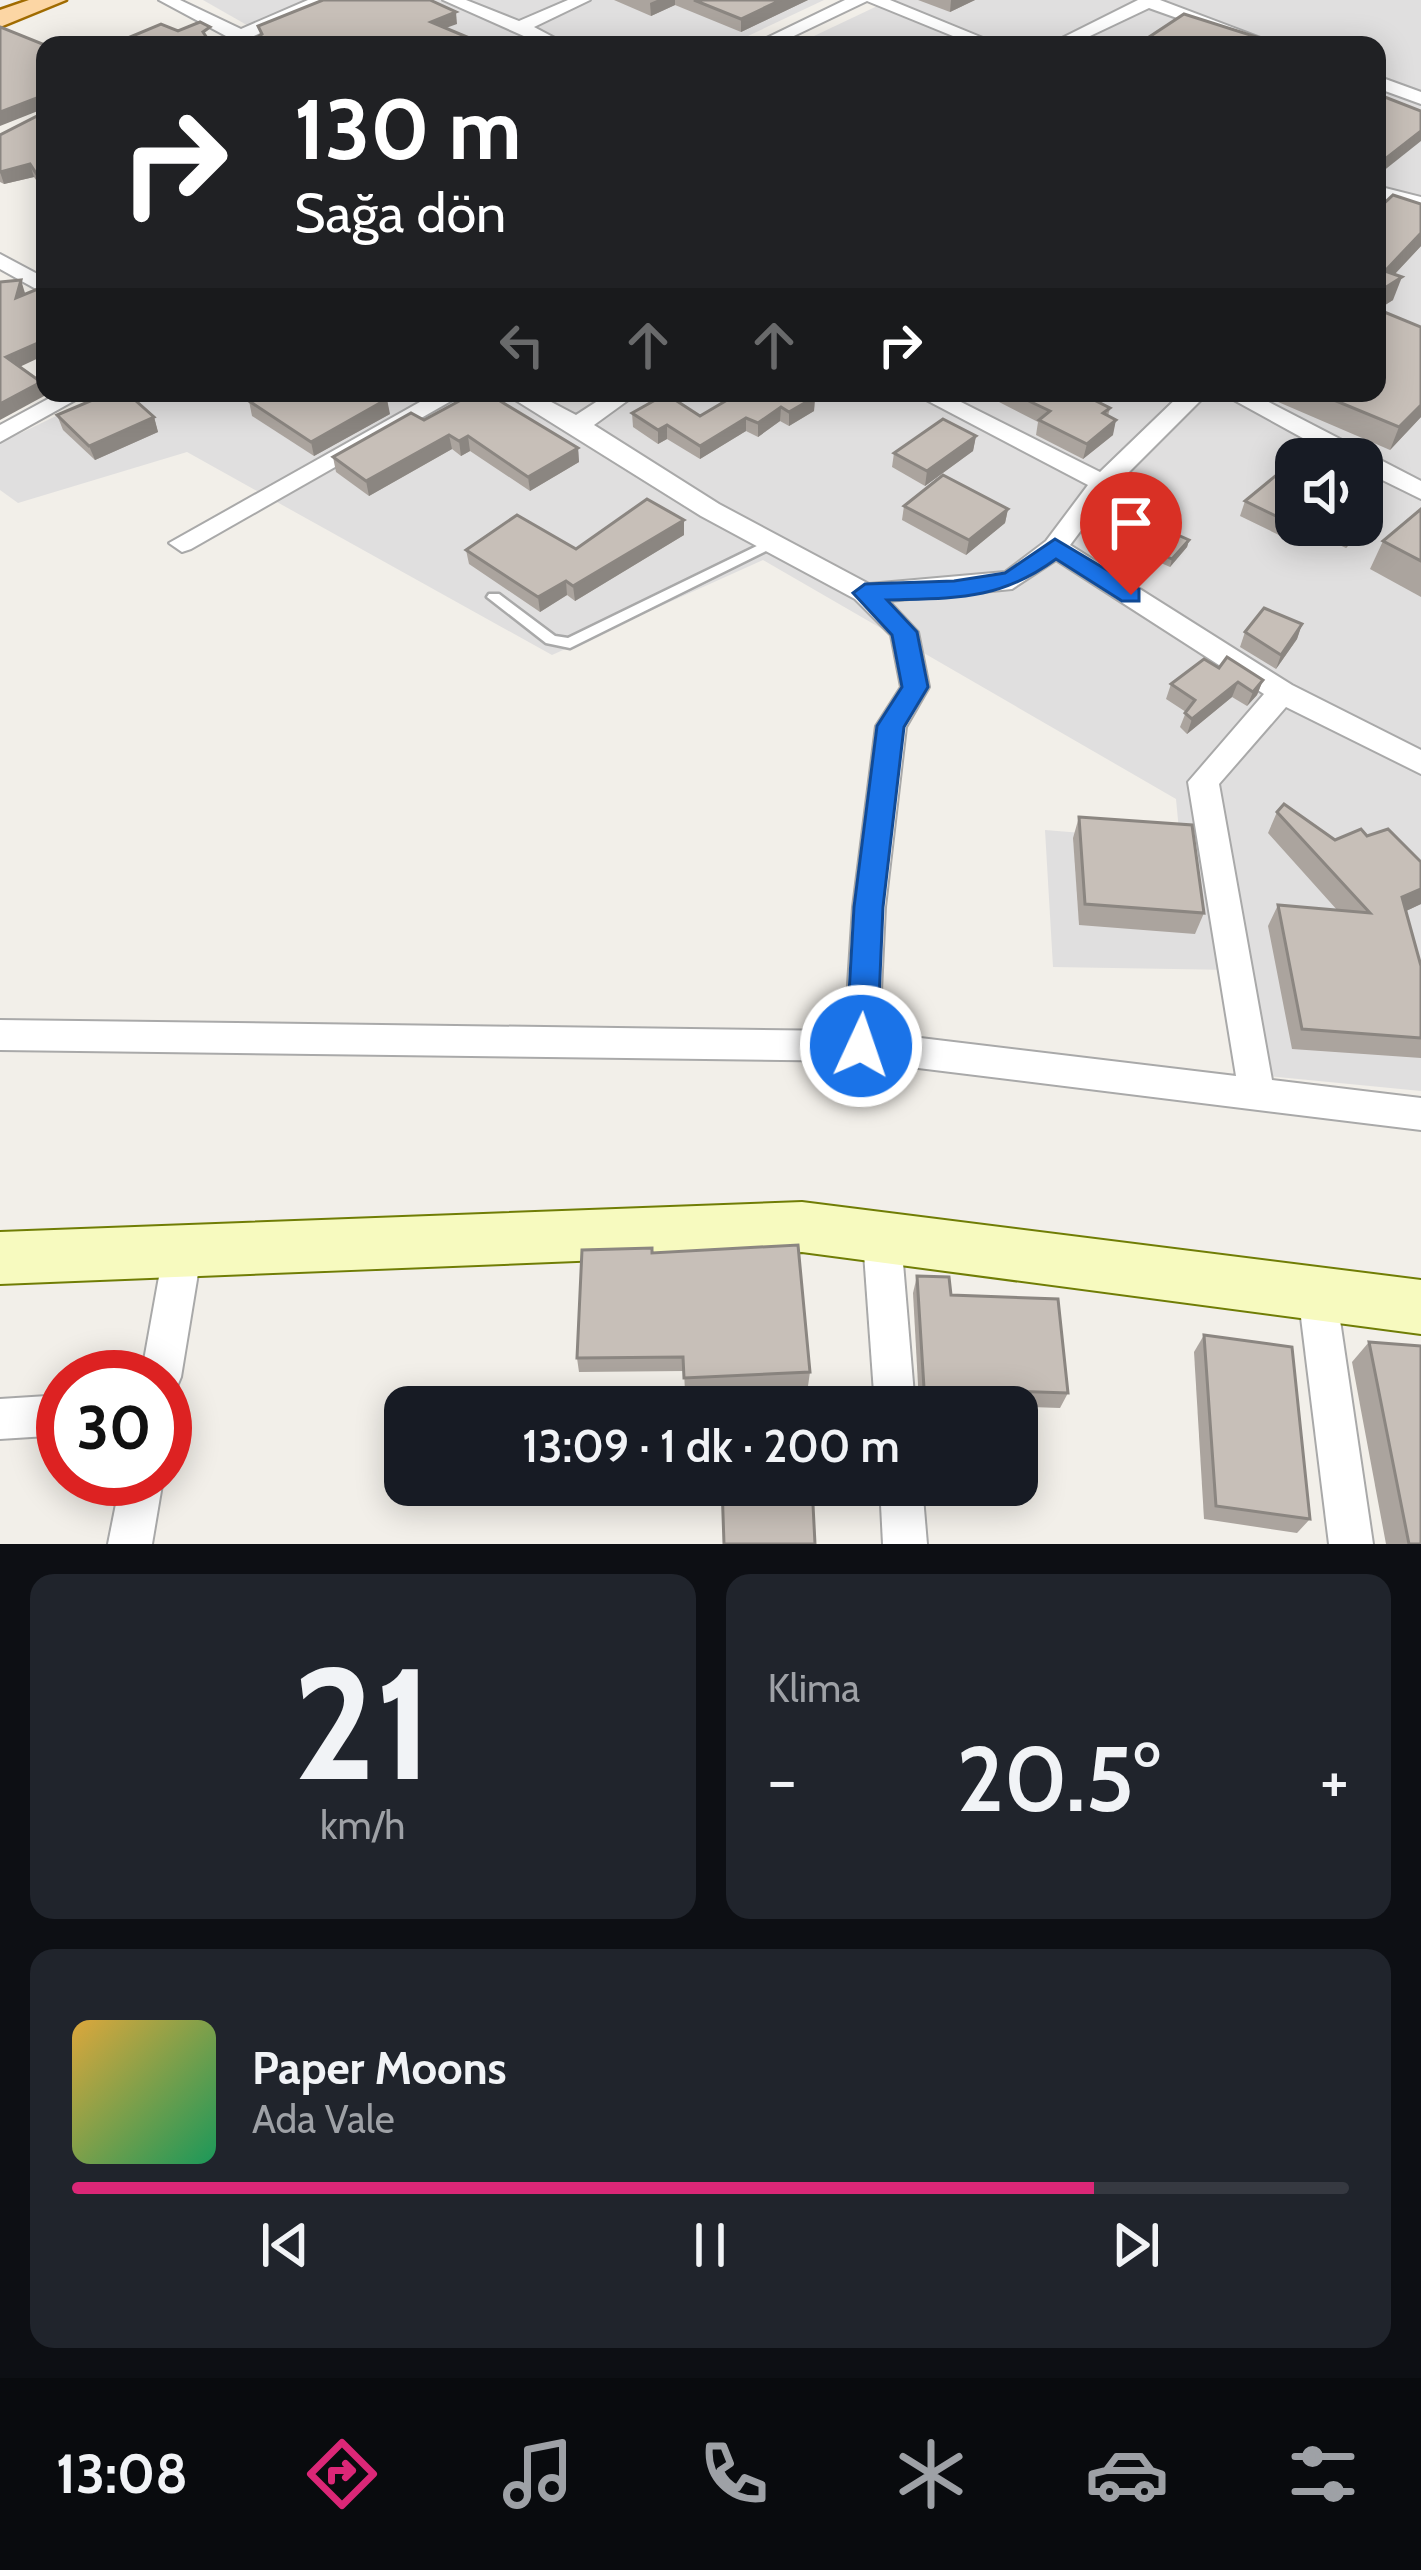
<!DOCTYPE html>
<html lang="tr">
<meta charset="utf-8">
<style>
body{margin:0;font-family:Cabin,sans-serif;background:#20242c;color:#f1f3f6;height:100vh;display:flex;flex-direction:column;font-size:45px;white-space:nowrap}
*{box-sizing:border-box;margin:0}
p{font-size:39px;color:#9ea1a6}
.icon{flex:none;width:66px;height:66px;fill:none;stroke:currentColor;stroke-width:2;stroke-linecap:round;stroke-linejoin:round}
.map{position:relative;height:1544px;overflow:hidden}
.sheet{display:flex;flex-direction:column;gap:30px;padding:30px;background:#0d0f14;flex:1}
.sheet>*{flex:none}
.hud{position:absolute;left:36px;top:36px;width:1350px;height:366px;border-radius:24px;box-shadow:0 6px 30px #0003;background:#202124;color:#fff;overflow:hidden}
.buttons{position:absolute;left:1275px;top:438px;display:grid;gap:24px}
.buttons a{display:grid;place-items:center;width:108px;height:108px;border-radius:24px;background:#171b24;box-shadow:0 6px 30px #0003;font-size:60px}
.speed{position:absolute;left:36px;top:1350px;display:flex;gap:24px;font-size:60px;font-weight:700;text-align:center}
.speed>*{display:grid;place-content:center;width:156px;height:156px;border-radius:50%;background:#171b24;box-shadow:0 6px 30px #0003;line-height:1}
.speed .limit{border:18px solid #d22;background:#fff;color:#111}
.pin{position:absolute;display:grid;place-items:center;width:102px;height:102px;color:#fff;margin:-123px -51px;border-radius:50% 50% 50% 0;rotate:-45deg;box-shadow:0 0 12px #0007}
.pin .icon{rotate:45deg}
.me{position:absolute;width:132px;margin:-66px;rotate:3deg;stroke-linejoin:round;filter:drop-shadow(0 0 9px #0008)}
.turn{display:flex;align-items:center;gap:42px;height:252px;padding:0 60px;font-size:54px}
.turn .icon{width:156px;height:156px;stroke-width:2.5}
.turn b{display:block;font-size:84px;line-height:102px}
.lanes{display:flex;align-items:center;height:114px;padding:0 60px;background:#0003;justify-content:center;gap:60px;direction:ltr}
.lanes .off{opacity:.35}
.big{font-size:90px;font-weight:600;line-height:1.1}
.sheet .widget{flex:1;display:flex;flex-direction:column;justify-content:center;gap:18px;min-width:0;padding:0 42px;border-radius:24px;background:#20242c}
.sheet .dial{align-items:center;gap:0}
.dial b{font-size:156px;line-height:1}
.song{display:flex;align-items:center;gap:36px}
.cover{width:144px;height:144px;border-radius:18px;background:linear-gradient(135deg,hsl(40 70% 55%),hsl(150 70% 35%))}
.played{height:12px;border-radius:6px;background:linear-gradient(90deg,#db2777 80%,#363941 80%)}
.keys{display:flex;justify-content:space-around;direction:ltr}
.heat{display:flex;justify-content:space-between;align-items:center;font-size:66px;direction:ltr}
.sheet .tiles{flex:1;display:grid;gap:30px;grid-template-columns:1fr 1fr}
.widget:last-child{grid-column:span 2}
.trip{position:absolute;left:384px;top:1386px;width:654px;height:120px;border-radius:24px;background:#171b24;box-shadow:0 6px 30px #0003;font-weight:600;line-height:120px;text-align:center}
.menu{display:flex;height:192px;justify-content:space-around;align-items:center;background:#090b0e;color:#9ea1a6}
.menu .icon{width:84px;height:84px}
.menu .on{color:#db2777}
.menu b{font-size:54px;color:#f1f3f6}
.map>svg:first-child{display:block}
.residential{fill:#e0dfdf;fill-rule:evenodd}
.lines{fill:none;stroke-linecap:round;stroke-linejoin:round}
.lane-casing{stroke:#a9a9a9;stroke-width:5}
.street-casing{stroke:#a9a9a9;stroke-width:4}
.secondary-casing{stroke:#707d05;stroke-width:4}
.primary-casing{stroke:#a06b00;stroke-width:5}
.lane{fill:#fff;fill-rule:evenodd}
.street{fill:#fff;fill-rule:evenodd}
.secondary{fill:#f7fabf;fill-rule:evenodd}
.primary{fill:#fcd6a4;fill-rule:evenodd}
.wall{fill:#aba49e}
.shaded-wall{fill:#8b8681}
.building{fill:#c7bfb8;stroke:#8b8681;stroke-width:3}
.route{fill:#1a73e8;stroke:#114b97;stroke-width:3}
</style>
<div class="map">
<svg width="1421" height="1544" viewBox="0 0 1421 1544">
<rect width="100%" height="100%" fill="#f2efe9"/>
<g class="residential">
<polygon points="203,0 824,0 729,45 282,45"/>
<path d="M 890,0 L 1421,0 L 1421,1091 L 1247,1074 L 1234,970 L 1053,967 L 1045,830 L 1180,841 L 1176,799 L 763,560 L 552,655 L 187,452 L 18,503 L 0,490 L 0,443 L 104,393 L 1377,393 L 1377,45 L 795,45 ZM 1296,459 L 1362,459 L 1362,525 L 1296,525 Z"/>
</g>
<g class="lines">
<defs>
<polygon id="lane" points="771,539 778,543 776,546 570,648 546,643 487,597 489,594 499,594 555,636 568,638"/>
<g id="street">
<polygon points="159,0 180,0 241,29 308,0 330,0 254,36 260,45 210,45 226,36"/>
<polygon points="443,0 466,0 519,21 568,0 590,0 534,27 568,45 544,45"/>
<polygon points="845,0 890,0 1000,45 975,45 867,1 775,45 752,45"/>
<polygon points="1138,0 1160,0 1279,45 1253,45 1149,8 1071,45 1048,45"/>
<polygon points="1377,76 1421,92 1421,104 1377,88"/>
<polygon points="1377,186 1421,197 1421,209 1377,198"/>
<polygon points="0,254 45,278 45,294 0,269"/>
<polygon points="59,393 88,393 0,442 0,425"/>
<polygon points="436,393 465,393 191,549 182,552 169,543"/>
<path d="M 504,393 L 534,393 L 576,415 L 610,393 L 638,393 L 594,425 L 719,504 L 869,584 L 1005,572 L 1046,541 L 1088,485 L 913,393 L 943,393 L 1100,472 L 1182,393 L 1208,393 L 1112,489 L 1070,545 L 1292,685 L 1421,750 L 1421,774 L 1286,707 L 1219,784 L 1272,1080 L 1421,1098 L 1421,1130 L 861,1061 L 0,1050 L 0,1020 L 845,1031 L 853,907 L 876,726 L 901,687 L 891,635 L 855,599 L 701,516 ZM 1056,560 L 1264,694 L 1188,782 L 1236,1076 L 879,1033 L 885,907 L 906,727 L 929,687 L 918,632 L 889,601 L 1012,589 Z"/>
<polygon points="1221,393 1251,393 1421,481 1421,499 1362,470 1362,459 1341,459"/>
<polygon points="882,1221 895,1226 901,1239 915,1407 875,1407 863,1239 869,1226"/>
<polygon points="183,1231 196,1236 202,1249 181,1377 175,1391 165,1395 165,1377 141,1377 164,1249 170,1236"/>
<polygon points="1317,1274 1331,1280 1336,1293 1373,1544 1329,1544 1298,1293 1303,1280"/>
<polygon points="63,1395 63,1435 0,1439 0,1399"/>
<polygon points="121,1479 163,1479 152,1544 108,1544"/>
<polygon points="880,1485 922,1485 927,1544 883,1544"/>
</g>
<polygon id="secondary" points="802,1202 1421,1280 1421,1334 802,1252 0,1284 0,1232"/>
<polygon id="primary" points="29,0 66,0 0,27 0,10"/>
</defs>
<use href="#lane" class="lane-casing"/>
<use href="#street" class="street-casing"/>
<use href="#secondary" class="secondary-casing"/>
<use href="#primary" class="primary-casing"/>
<use href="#lane" class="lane"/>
<use href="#street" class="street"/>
<use href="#secondary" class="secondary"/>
<use href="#primary" class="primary"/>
</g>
<g class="wall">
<polygon points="614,0 808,0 741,32 675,5 651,16"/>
<polygon points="918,0 975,0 950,12"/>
<polygon points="45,112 45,193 34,177 4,184 0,182 0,135"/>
<polygon points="1421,204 1421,246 1394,275 1393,300 1377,310 1421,327 1421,417 1390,450 1257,393 1377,393 1377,210"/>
<polygon points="1001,393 1080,393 1110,408 1108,416 1113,435 1083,459 1036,435 1038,422 999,402"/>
<polygon points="815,397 814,411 789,426 780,421 758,437 746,431 700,459 667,439 658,444 633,427 632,413 700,416"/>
<polygon points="249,401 390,414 314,456 252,416"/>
<polygon points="57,415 154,417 158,432 95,460 63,430"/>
<polygon points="424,420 578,448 579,462 530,491 470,451 461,456 452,449 369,496 336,472 333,457"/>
<polygon points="976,436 973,451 925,486 892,467 894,453"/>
<polygon points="1296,459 1296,525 1365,526 1346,548 1293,524 1281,536 1240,516 1245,501"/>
<polygon points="904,506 1008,509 1005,523 966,555 902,520"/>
<polygon points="1421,509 1421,597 1370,569 1383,541"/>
<polygon points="684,520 684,535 575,601 567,595 540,612 469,564 466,550 576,549"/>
<polygon points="1189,540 1187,547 1170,567 1143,555 1145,547"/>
<polygon points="1302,624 1297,639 1276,669 1240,647 1245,632"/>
<polygon points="1219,668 1263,680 1257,695 1247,706 1232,697 1187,734 1180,727 1186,712 1166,699 1171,684"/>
<polygon points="1277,812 1335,840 1367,836 1421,862 1421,904 1406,911 1421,966 1421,1058 1292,1049 1268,926 1278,905 1338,911 1268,833"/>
<polygon points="1079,817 1204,913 1195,934 1079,925 1073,838"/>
<polygon points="652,1253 810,1372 808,1386 685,1392 684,1371 579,1372 577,1358"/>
<polygon points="917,1276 951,1295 1068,1393 1060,1408 919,1403 913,1293"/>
<polygon points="1204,1335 1310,1519 1297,1533 1204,1519 1194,1352"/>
<polygon points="1369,1342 1421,1544 1386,1544 1352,1362"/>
</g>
<g class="shaded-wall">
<polygon points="657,0 675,0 675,5 651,16 650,3"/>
<polygon points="781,0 808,0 741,32 741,19"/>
<polygon points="951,0 975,0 950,12"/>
<polygon points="456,12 457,24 432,33 431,22"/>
<polygon points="39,97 43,109 0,126 0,112"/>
<polygon points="1421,131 1421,141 1377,176 1380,163"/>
<polygon points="30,164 34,177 4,184 0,172"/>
<polygon points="1421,233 1421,246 1377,293 1385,271"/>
<polygon points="1402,277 1393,300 1377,310 1377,298 1383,289"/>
<polygon points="21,280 25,293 16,298"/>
<polygon points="45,340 45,355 11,371 6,357"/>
<polygon points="41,382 46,395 0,420 0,404"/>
<polygon points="815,397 814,411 789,426 789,412"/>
<polygon points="387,399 390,414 314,456 311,442"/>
<polygon points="1421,405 1421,417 1390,450 1399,427"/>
<polygon points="781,407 780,421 758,437 758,423"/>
<polygon points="154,417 158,432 95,460 89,446"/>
<polygon points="746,418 746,431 700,459 700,446"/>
<polygon points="1116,420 1113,435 1083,459 1087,444"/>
<polygon points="667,425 667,439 658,444 658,430"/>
<polygon points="449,435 452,449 369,496 366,481"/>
<polygon points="468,436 470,451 461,456 459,441"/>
<polygon points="976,436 973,451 925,486 927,471"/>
<polygon points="578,448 579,462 530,491 528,477"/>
<polygon points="1008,509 1005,523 966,555 969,540"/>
<polygon points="1371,511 1365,526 1346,548 1352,534 1360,525 1362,525 1362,522"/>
<polygon points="1296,512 1293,524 1281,536 1286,521"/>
<polygon points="684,520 684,535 575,601 573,586"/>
<polygon points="1189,540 1187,547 1170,567 1172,559"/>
<polygon points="566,581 567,595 540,612 538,597"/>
<polygon points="1302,624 1297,639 1276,669 1281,655"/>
<polygon points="1263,680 1257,695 1247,706 1253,692"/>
<polygon points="1238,682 1232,697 1187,734 1192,719"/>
<polygon points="1421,889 1421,904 1391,918 1402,897"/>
</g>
<g class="building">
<polygon points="323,0 430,0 456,12 431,22 486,45 111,45 161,24 178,31 200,22 210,27 203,32 207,38 257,38 262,34 258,26"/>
<polygon points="694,0 781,0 741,19"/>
<polygon points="1184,14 1263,39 1253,44 1255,45 1137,45"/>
<polygon points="0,27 45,45 45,107 39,97 0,112"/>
<polygon points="1377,94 1421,111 1421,131 1380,163 1377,162"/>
<polygon points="45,112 45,187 30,164 0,172 0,135"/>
<polygon points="1393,195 1421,204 1421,233 1385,271 1402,277 1383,289 1377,298 1377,210"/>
<polygon points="21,280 16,298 45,286 45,340 6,357 41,382 0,404 0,282"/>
<polygon points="1377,309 1421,327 1421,405 1399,427 1317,393 1377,393"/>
<polygon points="109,393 127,393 154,417 89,446 57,415"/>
<polygon points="263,393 376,393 387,399 311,442 249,401"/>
<polygon points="474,393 487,393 578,448 528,477 468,436 459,441 449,435 366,481 333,457 411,413 424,420"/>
<polygon points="739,393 808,393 815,397 789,412 781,407 758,423 746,418 700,446 667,425 658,430 632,413 666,394 700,416"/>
<polygon points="1012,393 1080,393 1110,408 1103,413 1116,420 1087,444 1039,420 1050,411"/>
<polygon points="943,419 976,436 927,471 894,453"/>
<polygon points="1296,459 1296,512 1286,521 1245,501"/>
<polygon points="943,475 1008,509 969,540 904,506"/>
<polygon points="647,499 684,520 573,586 566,581 538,597 466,550 517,515 576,549"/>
<polygon points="1362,507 1371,511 1362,522"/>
<polygon points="1421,509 1421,561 1383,541"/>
<polygon points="1333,525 1360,525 1352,534"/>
<polygon points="1162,528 1189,540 1172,559 1145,547"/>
<polygon points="1264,608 1302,624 1281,655 1245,632"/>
<polygon points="1227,657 1263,680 1253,692 1238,682 1192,719 1185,713 1195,700 1171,684 1204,659 1219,668"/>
<polygon points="1284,804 1335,840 1361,829 1367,836 1388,829 1421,862 1421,889 1402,897 1421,966 1421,1038 1302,1029 1278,905 1370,913 1277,812"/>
<polygon points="1079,817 1192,825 1204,913 1085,904"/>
<polygon points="798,1245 810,1372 684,1378 683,1357 577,1358 582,1250 652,1248 652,1253"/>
<polygon points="917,1276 949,1277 951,1295 1058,1299 1068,1393 924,1388"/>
<polygon points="1204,1335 1292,1347 1310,1519 1216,1506"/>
<polygon points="1369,1342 1421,1346 1421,1544 1409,1544"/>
<polygon points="722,1485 812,1485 815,1544 724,1544"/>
</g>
<path class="route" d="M 1055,539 L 1139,589 L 1139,601 L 1122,601 L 1056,559 C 999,601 955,598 887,600 L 917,632 L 928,687 L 904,727 L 883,907 L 877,1046 L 872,1056 L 850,1056 L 846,1046 L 854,907 L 877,726 L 902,687 L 892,635 L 853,593 L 865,584 L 954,581 L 1005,573 Z"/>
</svg>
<div class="buttons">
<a><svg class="icon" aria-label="sound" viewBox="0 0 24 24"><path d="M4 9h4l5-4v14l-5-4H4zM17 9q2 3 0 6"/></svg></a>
</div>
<div class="speed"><div class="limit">30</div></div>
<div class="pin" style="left:1131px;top:595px;background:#d93025"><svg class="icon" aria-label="arrive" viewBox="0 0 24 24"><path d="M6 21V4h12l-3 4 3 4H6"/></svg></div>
<svg class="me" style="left:861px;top:1046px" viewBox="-20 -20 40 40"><circle r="17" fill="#1a73e8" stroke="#fff" stroke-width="3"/><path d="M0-11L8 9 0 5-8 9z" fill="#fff"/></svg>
<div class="trip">13:09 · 1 dk · 200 m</div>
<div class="hud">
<div class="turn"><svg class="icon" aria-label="right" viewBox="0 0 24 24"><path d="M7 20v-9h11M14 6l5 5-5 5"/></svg><div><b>130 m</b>Sağa dön</div></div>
<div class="lanes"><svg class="icon off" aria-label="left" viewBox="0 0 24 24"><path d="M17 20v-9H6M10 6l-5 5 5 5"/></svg><svg class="icon off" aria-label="ahead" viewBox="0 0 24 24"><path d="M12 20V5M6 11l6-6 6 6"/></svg><svg class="icon off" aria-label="ahead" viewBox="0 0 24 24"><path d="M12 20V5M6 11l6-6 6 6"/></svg><svg class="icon" aria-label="right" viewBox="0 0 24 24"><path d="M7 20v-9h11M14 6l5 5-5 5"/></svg></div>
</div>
</div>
<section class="sheet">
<div class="tiles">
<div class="widget dial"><b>21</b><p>km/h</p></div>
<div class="widget"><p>Klima</p>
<div class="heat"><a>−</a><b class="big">20.5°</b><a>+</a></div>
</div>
<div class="widget">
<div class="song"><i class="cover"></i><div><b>Paper Moons</b><p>Ada Vale</p></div></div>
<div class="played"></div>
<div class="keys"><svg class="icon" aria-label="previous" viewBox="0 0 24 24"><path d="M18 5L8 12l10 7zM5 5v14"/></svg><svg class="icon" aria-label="pause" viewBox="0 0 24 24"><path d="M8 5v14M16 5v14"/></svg><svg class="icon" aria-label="next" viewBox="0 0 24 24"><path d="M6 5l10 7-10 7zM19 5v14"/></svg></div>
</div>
</div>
</section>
<nav class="menu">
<b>13:08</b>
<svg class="icon on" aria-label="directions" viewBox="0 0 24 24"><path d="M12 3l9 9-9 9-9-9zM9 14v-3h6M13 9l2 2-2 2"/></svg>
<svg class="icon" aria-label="music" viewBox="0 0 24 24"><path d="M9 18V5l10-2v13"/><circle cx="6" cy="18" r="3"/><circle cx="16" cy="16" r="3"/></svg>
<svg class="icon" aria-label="phone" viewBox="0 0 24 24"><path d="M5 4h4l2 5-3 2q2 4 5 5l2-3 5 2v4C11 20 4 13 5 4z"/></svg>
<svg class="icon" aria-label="climate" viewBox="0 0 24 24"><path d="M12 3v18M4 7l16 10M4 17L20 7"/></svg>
<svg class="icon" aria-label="car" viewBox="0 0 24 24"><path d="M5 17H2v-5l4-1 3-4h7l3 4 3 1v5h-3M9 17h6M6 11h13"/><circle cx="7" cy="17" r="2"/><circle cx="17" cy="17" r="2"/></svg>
<svg class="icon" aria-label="filters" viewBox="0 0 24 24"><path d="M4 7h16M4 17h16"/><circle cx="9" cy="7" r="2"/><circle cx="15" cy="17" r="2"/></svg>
</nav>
